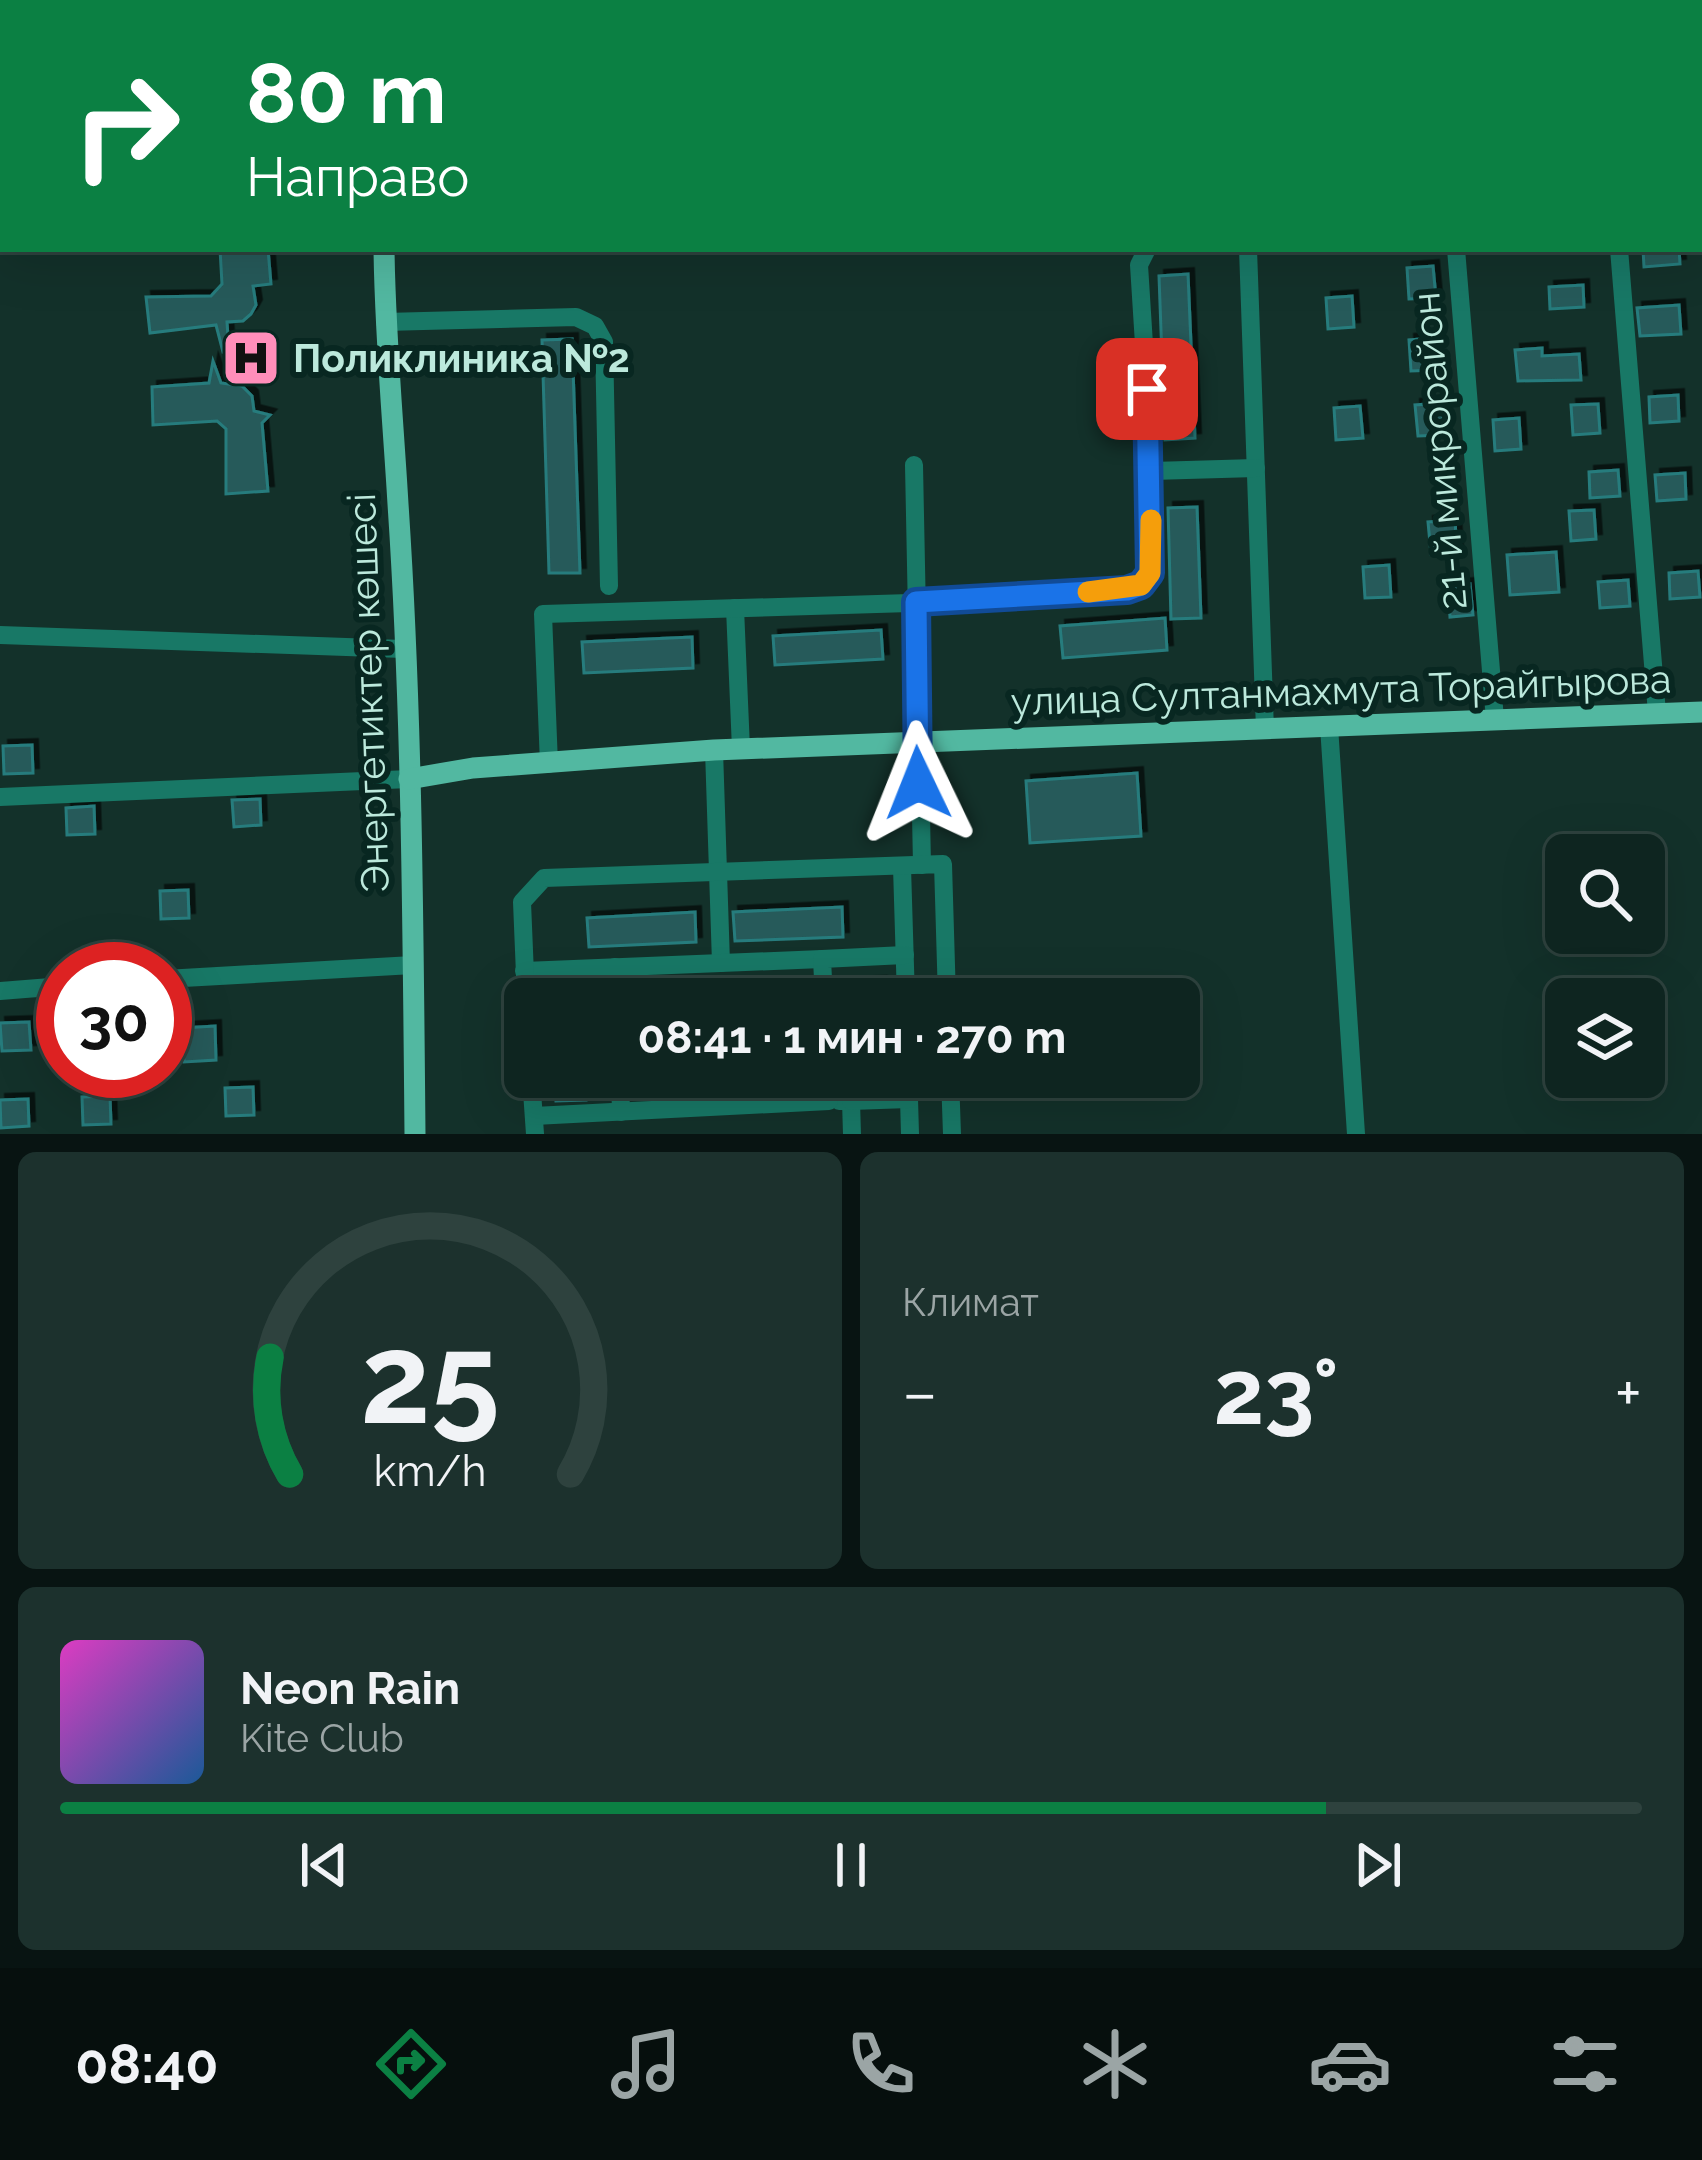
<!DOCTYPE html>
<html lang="ru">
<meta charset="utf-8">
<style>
body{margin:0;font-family:Raleway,sans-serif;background:#1c312d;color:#f1f3f6;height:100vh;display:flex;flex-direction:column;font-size:45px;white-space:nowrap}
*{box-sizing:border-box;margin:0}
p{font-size:39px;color:#9ba5a5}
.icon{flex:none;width:66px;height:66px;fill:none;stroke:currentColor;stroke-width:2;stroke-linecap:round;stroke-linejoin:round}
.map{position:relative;height:1134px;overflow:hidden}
.sheet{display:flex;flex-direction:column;gap:18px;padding:18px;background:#081412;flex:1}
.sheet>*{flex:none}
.guide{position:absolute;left:0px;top:0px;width:1704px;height:252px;box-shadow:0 12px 48px #0002,0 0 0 3px #2e423e;background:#0b8043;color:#fff;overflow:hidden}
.fabs{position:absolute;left:1545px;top:834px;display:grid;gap:24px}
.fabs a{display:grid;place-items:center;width:120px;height:120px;border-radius:18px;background:#0e2520;box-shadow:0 12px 48px #0002,0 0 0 3px #2e423e;font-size:60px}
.speed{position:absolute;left:36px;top:942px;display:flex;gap:24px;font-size:60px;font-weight:700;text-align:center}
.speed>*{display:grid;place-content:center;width:156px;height:156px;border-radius:50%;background:#0e2520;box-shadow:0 12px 48px #0002,0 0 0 3px #2e423e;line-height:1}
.speed .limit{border:18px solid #d22;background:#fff;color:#111}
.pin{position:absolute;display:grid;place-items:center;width:102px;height:102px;color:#fff;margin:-51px;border-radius:24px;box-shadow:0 6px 18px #0006}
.me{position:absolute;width:132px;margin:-66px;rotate:358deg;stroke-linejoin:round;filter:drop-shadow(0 0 9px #0008)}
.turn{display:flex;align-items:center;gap:42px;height:252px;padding:0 48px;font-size:54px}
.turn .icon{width:156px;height:156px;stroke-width:2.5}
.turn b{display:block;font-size:84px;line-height:102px}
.big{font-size:90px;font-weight:700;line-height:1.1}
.sheet .widget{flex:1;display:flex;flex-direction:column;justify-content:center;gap:18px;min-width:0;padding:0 42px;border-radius:18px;background:#1c312d}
.sheet .dial{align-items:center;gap:0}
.dial svg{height:312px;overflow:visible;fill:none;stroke:#2e423e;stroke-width:7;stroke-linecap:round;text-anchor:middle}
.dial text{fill:#f1f3f6;stroke:none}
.song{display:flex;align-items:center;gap:36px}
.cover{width:144px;height:144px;border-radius:18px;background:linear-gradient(135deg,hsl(310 70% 55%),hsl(210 70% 35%))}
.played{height:12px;border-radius:6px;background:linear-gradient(90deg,#0b8043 80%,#2e423e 80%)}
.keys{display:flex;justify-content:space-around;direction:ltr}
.heat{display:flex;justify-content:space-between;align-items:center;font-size:66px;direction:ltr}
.sheet .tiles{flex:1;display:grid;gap:18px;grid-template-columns:1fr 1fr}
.widget:last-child{grid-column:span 2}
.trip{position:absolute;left:504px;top:978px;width:696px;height:120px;border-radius:18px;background:#0e2520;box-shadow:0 12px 48px #0002,0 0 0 3px #2e423e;font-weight:700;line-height:120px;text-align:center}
.tabs{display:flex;height:192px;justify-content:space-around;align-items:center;background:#060f0d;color:#9ba5a5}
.tabs .icon{width:84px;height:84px}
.tabs .selected{color:#0b8043}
.tabs b{font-size:54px;color:#f1f3f6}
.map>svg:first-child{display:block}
.building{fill:#255a5a;stroke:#287c7d;stroke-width:3;filter:url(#shadow)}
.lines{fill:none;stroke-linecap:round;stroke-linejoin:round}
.minor{stroke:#187866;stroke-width:18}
.major{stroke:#52b8a1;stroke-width:21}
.route-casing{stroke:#114b97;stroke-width:30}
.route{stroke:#1a73e8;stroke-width:21}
.slow{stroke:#f59e0b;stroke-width:21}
.labels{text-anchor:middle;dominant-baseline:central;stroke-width:12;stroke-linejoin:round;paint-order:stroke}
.poi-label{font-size:39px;font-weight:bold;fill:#bce9dc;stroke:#082721;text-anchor:start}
.street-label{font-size:39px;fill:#bce9dc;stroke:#082721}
</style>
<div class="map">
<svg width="1702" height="1134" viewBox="0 0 1702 1134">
<defs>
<filter id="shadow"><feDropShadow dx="5.5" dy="-5.5" stdDeviation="0" flood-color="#0009"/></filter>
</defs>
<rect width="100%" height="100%" fill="#13312a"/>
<g class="building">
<polygon points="220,249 268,249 271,284 253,286 256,305 251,314 243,321 227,322 229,351 223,352 216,325 150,333 146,297 211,296 222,284"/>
<polygon points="1643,249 1679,249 1680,264 1644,267"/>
<polygon points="1433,266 1436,298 1409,299 1407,268"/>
<polygon points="1188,274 1195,438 1165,440 1159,276"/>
<polygon points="1583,285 1584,307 1550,309 1549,287"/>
<polygon points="1352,296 1354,327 1328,329 1326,298"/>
<polygon points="1679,305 1681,334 1640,336 1637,308"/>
<polygon points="1435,338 1438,370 1411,371 1409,340"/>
<polygon points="572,339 580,573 549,573 542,340"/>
<polygon points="1542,348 1542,356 1579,354 1581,380 1518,381 1515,350"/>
<polygon points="213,361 221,383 242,386 252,396 254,411 270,415 262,423 268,491 226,494 226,429 217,421 153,425 152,387 209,383"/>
<polygon points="1678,395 1679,421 1650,423 1649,397"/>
<polygon points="1442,403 1444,435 1418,436 1415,405"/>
<polygon points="1598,404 1600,433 1573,435 1571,405"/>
<polygon points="1360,406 1363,438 1336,440 1334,408"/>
<polygon points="1519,418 1521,449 1495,451 1493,420"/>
<polygon points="1618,470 1620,496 1590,498 1589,472"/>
<polygon points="1685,473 1686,499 1657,501 1655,475"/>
<polygon points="1197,507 1201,618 1171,619 1168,508"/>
<polygon points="1594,510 1596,539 1571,541 1569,511"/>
<polygon points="1455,520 1457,552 1431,554 1428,522"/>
<polygon points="1556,552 1559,592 1510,595 1507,555"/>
<polygon points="1389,565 1391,597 1365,598 1363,567"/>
<polygon points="1698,571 1700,597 1670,599 1669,573"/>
<polygon points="1628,580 1630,606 1600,608 1598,582"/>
<polygon points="1470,584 1473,615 1450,617 1448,586"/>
<polygon points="1165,618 1167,650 1063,658 1060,626"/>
<polygon points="881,630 883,659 775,665 773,636"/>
<polygon points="692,637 693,668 584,673 582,642"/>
<polygon points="32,745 33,773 4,774 3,746"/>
<polygon points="1137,773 1141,836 1030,843 1026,781"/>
<polygon points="260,799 261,825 234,827 232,800"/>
<polygon points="94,806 95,834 67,835 66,808"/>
<polygon points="188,890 189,918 161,919 160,891"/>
<polygon points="842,907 843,937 735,941 733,912"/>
<polygon points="695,912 696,942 589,947 587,918"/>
<polygon points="881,982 881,999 852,999 852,983"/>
<polygon points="29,1022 31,1050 2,1051 0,1023"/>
<polygon points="215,1026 216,1060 184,1062 182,1028"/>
<polygon points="555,1077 585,1077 586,1100 556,1101"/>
<polygon points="855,1077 885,1077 885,1086 856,1087"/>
<polygon points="253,1087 254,1115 226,1116 225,1088"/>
<polygon points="110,1096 111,1124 83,1125 82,1097"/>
<polygon points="28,1099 29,1126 1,1128 0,1100"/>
</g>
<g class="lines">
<g class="minor">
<polyline points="537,0 537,3"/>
<polyline points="712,0 712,3"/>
<polyline points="988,0 994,3"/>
<polyline points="1125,0 1125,3"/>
<polyline points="1237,0 1238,3"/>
<polyline points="1433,0 1433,3"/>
<polyline points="1600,0 1601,3"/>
<polyline points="864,3 893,0"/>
<polyline points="1701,32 1702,32"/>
<polyline points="0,104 3,103"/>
<polyline points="1248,249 1265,730"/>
<polyline points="1456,249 1495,719"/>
<polyline points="1619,249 1657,713"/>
<polyline points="385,322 576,317 595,326 604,342 609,586"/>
<polyline points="914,465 922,865"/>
<polyline points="1152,471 1256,468"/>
<polyline points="735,608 741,749"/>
<polyline points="0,635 403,649"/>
<polyline points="1329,726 1356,1134"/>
<polyline points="714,750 721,963"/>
<polyline points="549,764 543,614 910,603 1141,585 1150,573 1152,471 1139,265 1147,249"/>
<polyline points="0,797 409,779"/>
<polyline points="902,867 906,999"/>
<polyline points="615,967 617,999"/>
<polyline points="524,971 822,959"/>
<polyline points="165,979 413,965"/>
<polyline points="0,991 63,986"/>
<polyline points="526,999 522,902 544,878 943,864 947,999"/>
<polyline points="824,999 822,959 905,955"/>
<polyline points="531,1077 535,1134"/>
<polyline points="620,1077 621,1112"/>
<polyline points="950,1077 952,1134"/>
<polyline points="909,1099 910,1134"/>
<polyline points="839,1101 851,1101 852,1134"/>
<polyline points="851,1101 909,1099 908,1077"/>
<polyline points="534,1116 829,1101 828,1077"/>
</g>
<g class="major">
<polyline points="380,0 380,3"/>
<path d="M 384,249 C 385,335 393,419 398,504 C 412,713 413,924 415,1134"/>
<polyline points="409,779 473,768 714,750 1702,712"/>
</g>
</g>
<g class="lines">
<defs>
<polyline id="route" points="918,783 916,602 1127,590 1141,585 1150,573 1147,389"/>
</defs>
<use href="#route" class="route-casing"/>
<use href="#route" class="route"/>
<polyline class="slow" points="1088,592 1141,585 1150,573 1151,520"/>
</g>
<defs>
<symbol id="hospital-square" viewBox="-11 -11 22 22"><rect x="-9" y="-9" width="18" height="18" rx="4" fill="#ff8eba" stroke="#082721"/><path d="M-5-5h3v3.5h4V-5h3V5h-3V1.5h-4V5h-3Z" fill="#111"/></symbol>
</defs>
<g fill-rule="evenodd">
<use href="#hospital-square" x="218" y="325" width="66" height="66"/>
</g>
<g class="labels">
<g class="poi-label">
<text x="293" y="358">Поликлиника №2</text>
</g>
<g class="street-label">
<text transform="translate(1439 451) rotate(-95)">21-й микрорайон</text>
<text transform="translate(1341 690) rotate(-2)">улица Султанмахмута Торайгырова</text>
<text transform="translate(368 693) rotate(-92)">Энергетиктер көшесі</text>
</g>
</g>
</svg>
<div class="fabs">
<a><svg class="icon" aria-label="search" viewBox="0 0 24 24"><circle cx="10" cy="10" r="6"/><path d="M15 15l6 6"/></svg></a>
<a><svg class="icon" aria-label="layers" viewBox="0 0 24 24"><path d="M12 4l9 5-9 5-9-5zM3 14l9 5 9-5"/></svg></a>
</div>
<div class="speed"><div class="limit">30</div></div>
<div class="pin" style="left:1147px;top:389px;background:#d93025"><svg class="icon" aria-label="arrive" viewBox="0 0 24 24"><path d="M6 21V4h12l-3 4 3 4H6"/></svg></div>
<svg class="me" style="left:918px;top:783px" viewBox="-20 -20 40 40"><path d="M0-17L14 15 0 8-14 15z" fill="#1a73e8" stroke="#fff" stroke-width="4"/></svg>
<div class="trip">08:41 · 1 мин · 270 m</div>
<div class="guide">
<div class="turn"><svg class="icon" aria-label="right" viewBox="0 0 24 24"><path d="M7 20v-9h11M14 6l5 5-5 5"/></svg><div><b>80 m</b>Направо</div></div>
</div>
</div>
<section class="sheet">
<div class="tiles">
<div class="widget dial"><svg viewBox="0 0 100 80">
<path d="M14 69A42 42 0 1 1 86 69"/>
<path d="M14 69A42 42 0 0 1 9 39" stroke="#0b8043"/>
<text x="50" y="56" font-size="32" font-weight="700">25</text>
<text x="50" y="72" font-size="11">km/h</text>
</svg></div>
<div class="widget"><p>Климат</p>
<div class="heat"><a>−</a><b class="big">23°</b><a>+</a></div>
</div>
<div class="widget">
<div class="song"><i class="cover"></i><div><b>Neon Rain</b><p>Kite Club</p></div></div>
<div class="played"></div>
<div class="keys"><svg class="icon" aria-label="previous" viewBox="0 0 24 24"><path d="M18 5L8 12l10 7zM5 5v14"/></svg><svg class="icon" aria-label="pause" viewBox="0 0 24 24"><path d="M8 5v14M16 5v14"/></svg><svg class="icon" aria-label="next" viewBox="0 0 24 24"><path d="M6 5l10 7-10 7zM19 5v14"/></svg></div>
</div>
</div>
</section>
<nav class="tabs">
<b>08:40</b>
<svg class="icon selected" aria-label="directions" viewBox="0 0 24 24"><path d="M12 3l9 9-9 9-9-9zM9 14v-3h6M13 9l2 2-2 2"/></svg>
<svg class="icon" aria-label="music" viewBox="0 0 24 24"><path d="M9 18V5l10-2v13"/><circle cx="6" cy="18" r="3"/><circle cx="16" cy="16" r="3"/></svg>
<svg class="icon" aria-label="phone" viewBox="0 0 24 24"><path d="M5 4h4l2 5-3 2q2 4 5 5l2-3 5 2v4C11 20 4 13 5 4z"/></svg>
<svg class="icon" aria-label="climate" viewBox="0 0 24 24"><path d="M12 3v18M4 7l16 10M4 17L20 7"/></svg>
<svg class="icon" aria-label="car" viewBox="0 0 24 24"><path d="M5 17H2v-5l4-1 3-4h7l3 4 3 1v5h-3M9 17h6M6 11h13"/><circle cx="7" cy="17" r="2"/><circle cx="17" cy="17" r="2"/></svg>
<svg class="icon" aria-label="filters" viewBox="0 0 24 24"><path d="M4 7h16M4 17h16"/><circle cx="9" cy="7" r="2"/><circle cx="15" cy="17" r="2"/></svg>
</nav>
